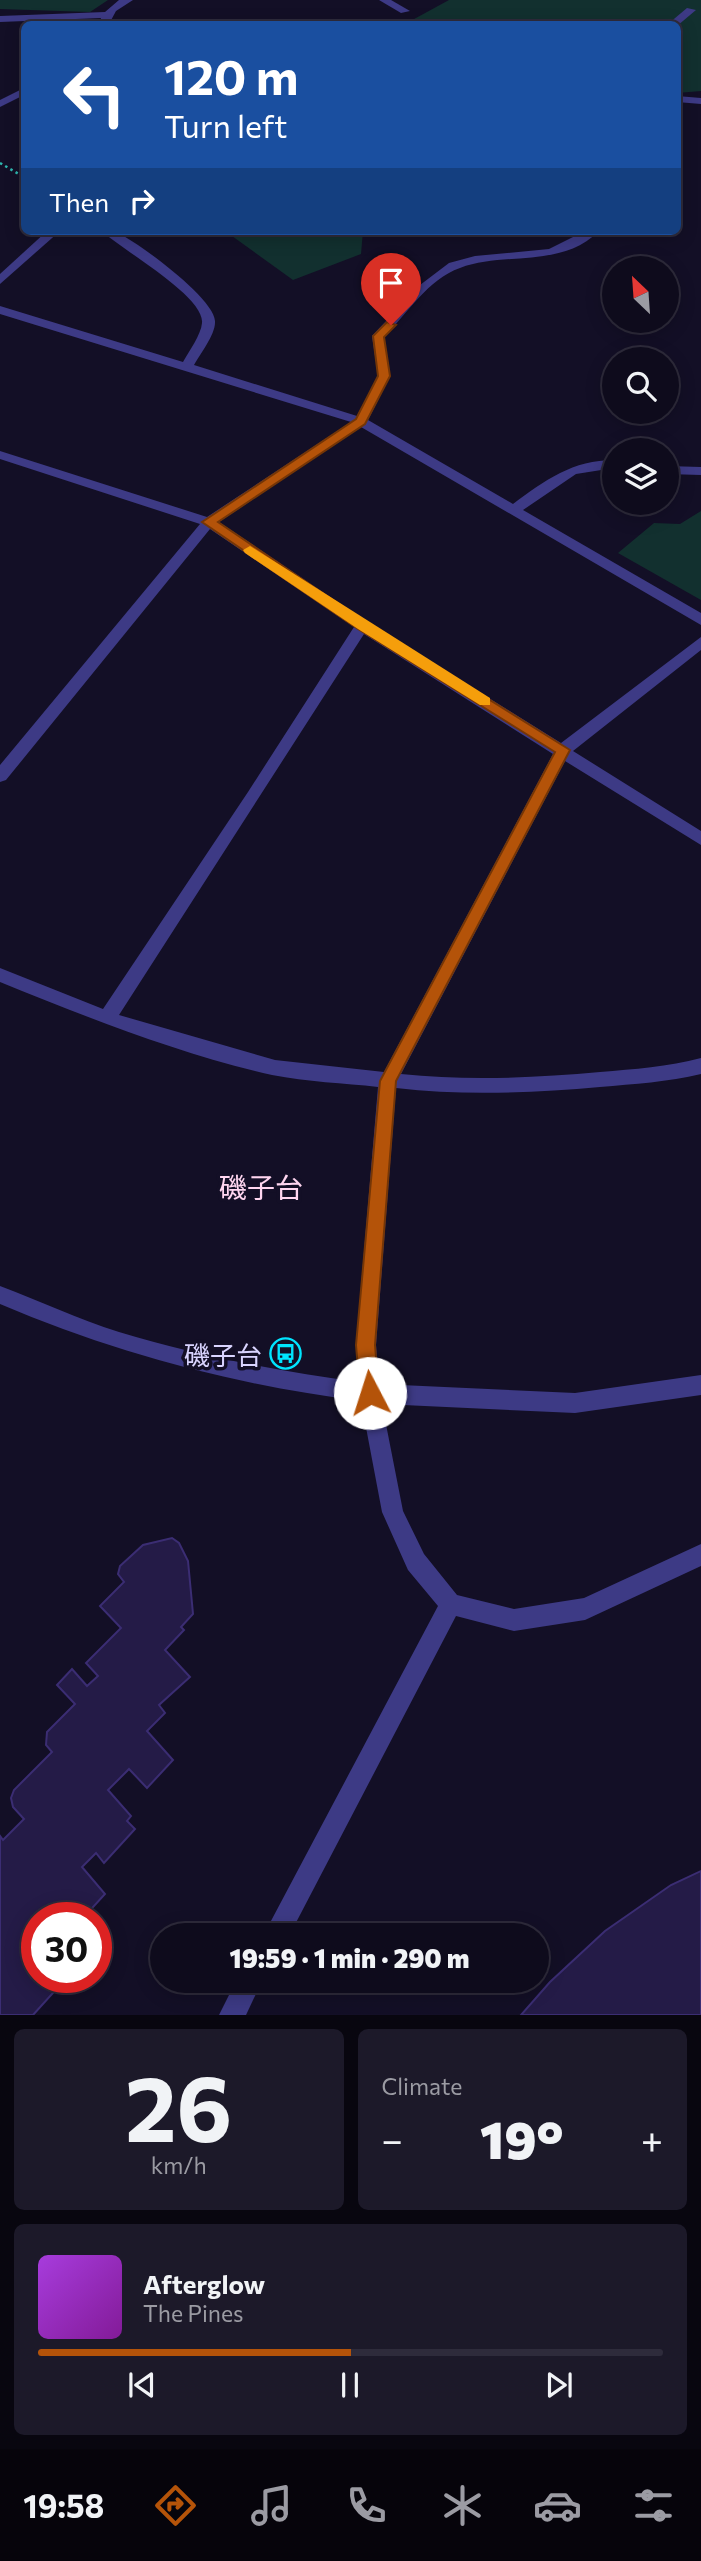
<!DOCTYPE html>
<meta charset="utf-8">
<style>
body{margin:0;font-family:Commissioner,"Noto Sans JP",sans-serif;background:#1c1929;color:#f1f3f6;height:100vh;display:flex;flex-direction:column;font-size:26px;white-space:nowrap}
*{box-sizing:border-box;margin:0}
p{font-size:23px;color:#9b9ba3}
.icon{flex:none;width:38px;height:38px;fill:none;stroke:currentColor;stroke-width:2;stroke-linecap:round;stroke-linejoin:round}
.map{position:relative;height:2015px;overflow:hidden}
.details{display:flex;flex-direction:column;gap:14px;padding:14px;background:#08060f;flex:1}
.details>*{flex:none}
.hud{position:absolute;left:21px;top:21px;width:660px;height:214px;border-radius:10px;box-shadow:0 4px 18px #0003,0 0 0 2px #2e2b3b;background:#1a4fa0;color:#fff;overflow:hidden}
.needle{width:46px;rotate:335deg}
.buttons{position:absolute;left:602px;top:256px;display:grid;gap:14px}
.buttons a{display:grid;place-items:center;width:77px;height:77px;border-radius:50%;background:#0e0b1c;box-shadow:0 4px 18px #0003,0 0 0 2px #2e2b3b;font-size:35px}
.speed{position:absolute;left:21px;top:1902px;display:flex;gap:14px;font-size:35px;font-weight:700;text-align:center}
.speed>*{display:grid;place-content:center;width:91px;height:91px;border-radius:50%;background:#0e0b1c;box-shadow:0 4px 18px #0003,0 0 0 2px #2e2b3b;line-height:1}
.speed .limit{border:10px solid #d22;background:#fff;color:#111}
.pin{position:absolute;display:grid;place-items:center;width:60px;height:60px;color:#fff;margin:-72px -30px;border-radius:50% 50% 50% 0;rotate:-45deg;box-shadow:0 0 7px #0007}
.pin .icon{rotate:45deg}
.me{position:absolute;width:77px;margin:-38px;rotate:355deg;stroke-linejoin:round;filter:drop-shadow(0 0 5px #0008)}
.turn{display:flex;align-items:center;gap:24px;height:147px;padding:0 28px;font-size:32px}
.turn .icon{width:91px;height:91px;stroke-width:2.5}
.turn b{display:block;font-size:49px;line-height:60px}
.then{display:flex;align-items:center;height:66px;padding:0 28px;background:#0003;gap:14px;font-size:26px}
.big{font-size:52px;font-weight:800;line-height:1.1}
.details .tile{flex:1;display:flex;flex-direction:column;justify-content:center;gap:10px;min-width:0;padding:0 24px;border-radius:10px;background:#1c1929}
.details .dial{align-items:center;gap:0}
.dial b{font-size:91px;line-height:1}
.song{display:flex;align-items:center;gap:21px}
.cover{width:84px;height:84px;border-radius:10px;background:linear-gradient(135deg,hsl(280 70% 55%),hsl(290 70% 35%))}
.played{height:7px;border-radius:4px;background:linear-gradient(90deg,#b45309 50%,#2e2b3b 50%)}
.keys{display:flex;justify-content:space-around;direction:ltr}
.heat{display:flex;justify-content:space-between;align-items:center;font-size:38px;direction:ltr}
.details .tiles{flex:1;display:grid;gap:14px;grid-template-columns:1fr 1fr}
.tile:last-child{grid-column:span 2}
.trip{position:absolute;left:150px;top:1923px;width:399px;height:70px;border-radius:35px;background:#0e0b1c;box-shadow:0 4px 18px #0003,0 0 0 2px #2e2b3b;font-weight:800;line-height:70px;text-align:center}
.menu{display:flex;height:112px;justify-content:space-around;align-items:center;background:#06040b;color:#9b9ba3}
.menu .icon{width:49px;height:49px}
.menu .current{color:#b45309}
.menu b{font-size:32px;color:#f1f3f6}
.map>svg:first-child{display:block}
.green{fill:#12302f}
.building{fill:#241b47;stroke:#3b2d73;stroke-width:2}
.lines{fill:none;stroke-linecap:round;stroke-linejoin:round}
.path{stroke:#2fb8b0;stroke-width:2.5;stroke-dasharray:2.5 3.5;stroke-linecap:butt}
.minor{fill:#3d3a85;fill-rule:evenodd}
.route{fill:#b45309;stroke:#753606;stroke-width:2}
.slow{fill:#f59e0b}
.labels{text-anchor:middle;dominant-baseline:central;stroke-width:7;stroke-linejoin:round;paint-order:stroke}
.poi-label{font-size:26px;fill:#d9d4ff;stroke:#130f26;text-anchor:end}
.neighbourhood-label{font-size:28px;fill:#ffd6f0;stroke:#130f26}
</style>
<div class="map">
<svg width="701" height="2015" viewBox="0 0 701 2015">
<rect width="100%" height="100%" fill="#130f26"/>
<g class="green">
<polygon points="0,0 108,0 90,12 0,9"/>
<polygon points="449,0 701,0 701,91 677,93 677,24 405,24"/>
<polygon points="225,231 363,231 361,254 293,280"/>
<polygon points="701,511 701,600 618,553 654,523 680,524"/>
</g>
<g class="building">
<polygon points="172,1538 179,1543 188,1561 193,1614 181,1627 184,1630 165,1650 190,1677 159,1705 165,1713 147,1731 173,1760 147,1788 129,1769 108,1790 131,1816 127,1821 135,1829 104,1863 96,1853 82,1867 105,1894 83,1918 37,1918 37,1978 58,1978 62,1983 33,2015 0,2015 0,1836 3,1840 24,1819 13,1807 11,1798 14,1790 52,1752 46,1745 47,1732 75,1704 57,1685 72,1669 87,1686 98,1676 86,1663 121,1628 100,1606 124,1582 118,1574 120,1566 143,1545"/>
<polygon points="701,1871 701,2015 521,2015 550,1982 605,1931 671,1885"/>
</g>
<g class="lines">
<polyline class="path" points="0,163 24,177"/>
<g class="minor">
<polygon points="119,0 133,0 116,11 109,24 99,24 101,18 0,22 0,16 105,12"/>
<polygon points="379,0 391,0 410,11 401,13"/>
<polygon points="687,8 696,10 677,26 668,24"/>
<polygon points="24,88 24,95 0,107 0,100"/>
<polygon points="677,96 701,98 701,104 677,102"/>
<polygon points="47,231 60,231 0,284 0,274"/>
<path d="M 102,231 C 108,231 113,230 118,233 C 139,243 214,298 215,321 C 216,334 200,354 194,365 L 357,416 L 378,376 L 372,336 L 420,285 L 449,263 L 475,256 L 549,249 L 585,231 L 599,231 C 561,269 505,251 460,268 C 428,279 407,314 384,337 L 390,376 L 368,420 L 513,504 C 545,480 573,460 614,460 L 614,468 L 576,474 L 523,510 L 701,613 L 701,625 L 361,427 L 219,522 L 367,622 L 561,743 L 701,637 L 701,650 L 573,751 L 701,831 L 701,845 L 565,761 L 401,1074 C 467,1081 534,1078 600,1072 C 634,1069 668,1067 701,1058 L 701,1074 C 668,1082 634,1084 600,1087 C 532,1093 464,1096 396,1088 L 376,1345 L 379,1384 L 575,1393 L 701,1375 L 701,1395 L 575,1413 L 382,1404 L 403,1511 L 424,1554 L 457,1595 L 514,1609 L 584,1598 L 701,1544 L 701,1566 L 585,1620 L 514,1631 L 456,1616 L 289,1936 L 263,1936 L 438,1606 L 408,1570 L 382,1512 L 361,1401 C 236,1385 117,1354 0,1304 L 0,1286 C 40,1301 78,1319 119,1332 C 198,1356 278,1371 359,1382 L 356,1345 L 378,1087 C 344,1083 307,1082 272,1075 C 179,1054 89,1018 0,982 L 0,968 L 103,1009 L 248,792 L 354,627 L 210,529 L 6,780 L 0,782 L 0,765 L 200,524 L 0,459 L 0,451 L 207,517 L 351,422 L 0,314 L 0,306 L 183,362 C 189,351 201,335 202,323 C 205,296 120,249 102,231 ZM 364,634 L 553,754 L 384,1072 L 275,1060 L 119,1015 Z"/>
<polygon points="667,466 701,467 701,475 667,474"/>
<polygon points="236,1981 262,1981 246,2015 219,2015"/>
</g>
</g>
<polygon class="route" points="387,322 396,325 384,337 390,376 365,424 218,522 367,623 570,750 396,1081 375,1345 379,1393 376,1399 370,1402 363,1399 360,1393 356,1345 380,1081 555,752 358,629 202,522 356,419 378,376 373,336"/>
<polygon class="slow" points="250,546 490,698 490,705 480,705 358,629 245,553 243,550"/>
<defs>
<symbol id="bus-ring" viewBox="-11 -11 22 22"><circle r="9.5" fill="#130f26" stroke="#00e5ff" stroke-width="1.5"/><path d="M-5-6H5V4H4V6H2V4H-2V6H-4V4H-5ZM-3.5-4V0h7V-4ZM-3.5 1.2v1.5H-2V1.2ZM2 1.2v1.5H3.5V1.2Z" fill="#00e5ff"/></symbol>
</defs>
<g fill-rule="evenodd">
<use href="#bus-ring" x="268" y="1336" width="35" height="35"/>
</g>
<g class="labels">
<g class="poi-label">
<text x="262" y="1354">磯子台</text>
</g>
<g class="neighbourhood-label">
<text x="261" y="1187">磯子台</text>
</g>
</g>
</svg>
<div class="buttons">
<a><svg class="needle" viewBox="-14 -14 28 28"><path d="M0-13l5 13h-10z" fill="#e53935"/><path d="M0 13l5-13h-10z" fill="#9b9ba3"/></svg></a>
<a><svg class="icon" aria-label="search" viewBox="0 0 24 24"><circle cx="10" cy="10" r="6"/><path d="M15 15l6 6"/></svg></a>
<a><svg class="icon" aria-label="layers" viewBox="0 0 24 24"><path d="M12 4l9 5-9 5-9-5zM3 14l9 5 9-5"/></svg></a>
</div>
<div class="speed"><div class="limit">30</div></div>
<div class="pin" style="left:391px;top:325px;background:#d93025"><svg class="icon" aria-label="arrive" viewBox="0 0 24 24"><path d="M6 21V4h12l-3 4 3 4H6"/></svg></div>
<svg class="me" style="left:370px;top:1393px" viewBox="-20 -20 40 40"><circle r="19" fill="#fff"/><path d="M0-13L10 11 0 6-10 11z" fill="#b45309"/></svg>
<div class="trip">19:59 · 1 min · 290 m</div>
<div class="hud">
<div class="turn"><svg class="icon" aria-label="left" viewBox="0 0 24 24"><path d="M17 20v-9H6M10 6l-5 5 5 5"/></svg><div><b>120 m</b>Turn left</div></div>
<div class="then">Then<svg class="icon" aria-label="right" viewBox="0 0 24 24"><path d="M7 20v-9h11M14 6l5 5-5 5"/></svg></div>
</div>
</div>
<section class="details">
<div class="tiles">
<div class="tile dial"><b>26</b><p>km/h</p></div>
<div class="tile"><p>Climate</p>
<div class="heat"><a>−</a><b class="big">19°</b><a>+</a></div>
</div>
<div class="tile">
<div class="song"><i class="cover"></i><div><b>Afterglow</b><p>The Pines</p></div></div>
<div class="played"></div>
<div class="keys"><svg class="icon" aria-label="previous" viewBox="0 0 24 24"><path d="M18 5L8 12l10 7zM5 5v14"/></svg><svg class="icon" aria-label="pause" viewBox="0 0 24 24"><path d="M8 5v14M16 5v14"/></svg><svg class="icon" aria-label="next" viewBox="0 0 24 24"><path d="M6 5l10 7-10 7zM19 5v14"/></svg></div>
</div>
</div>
</section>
<nav class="menu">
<b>19:58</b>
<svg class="icon current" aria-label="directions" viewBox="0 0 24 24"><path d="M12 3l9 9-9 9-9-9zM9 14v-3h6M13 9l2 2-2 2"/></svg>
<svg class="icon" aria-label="music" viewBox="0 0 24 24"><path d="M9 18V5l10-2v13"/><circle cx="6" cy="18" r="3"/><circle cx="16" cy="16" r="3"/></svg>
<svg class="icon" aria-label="phone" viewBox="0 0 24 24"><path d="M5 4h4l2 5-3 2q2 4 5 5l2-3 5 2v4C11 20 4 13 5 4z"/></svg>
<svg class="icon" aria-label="climate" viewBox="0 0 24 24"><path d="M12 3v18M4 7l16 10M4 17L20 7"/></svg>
<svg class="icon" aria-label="car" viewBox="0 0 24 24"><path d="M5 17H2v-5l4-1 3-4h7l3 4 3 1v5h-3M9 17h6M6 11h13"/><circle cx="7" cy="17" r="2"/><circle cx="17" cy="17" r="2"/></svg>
<svg class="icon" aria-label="filters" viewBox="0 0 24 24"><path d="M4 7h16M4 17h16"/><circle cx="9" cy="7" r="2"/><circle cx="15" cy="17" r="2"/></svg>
</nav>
